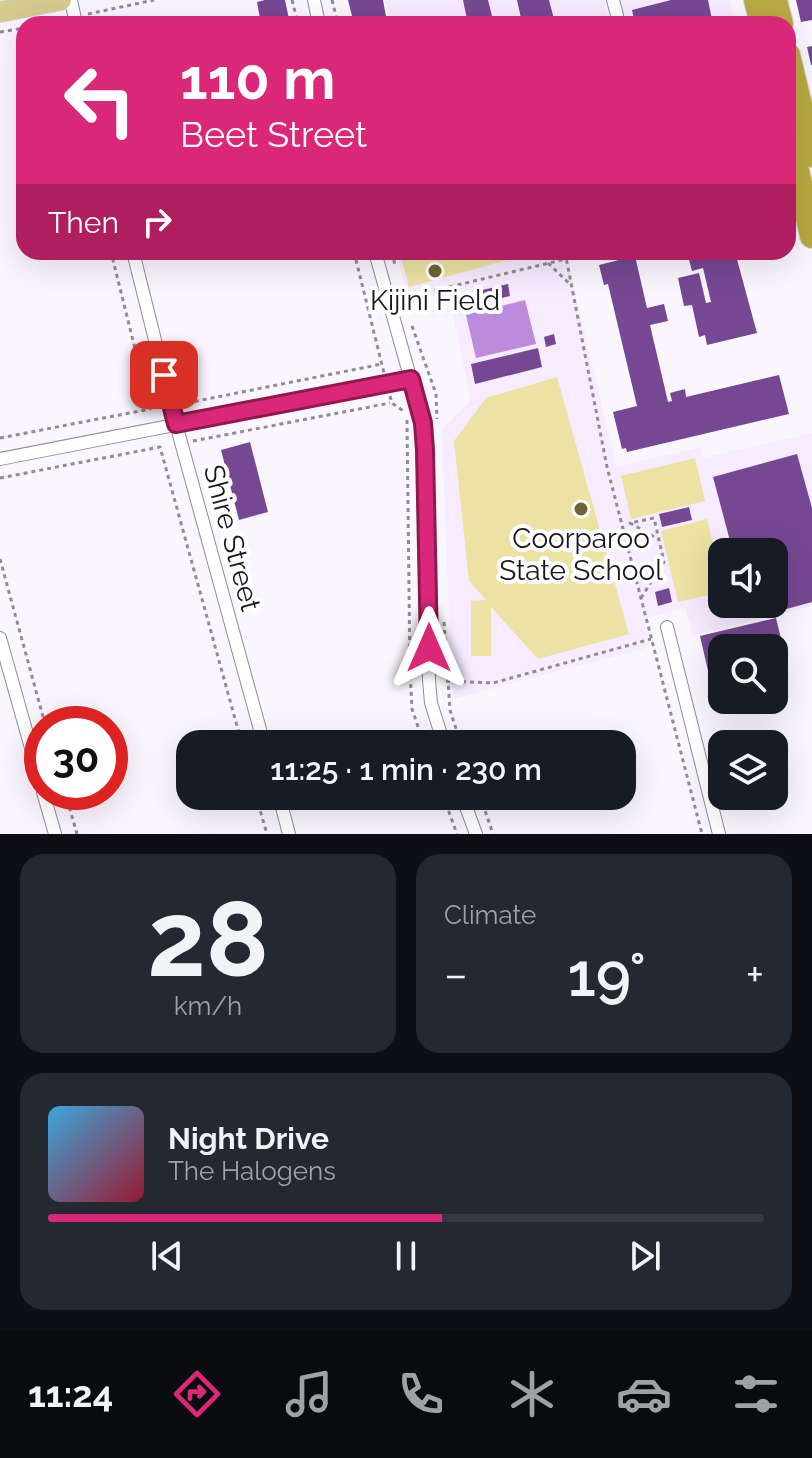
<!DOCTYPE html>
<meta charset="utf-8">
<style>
body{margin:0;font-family:Raleway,sans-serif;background:#242831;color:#f1f3f6;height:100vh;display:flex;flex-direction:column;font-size:30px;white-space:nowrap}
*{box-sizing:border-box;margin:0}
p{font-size:26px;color:#9ea1a6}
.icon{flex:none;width:44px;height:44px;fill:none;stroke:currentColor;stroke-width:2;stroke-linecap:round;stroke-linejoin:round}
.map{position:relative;height:834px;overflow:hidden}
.sheet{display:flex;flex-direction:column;gap:20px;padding:20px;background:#0d0f14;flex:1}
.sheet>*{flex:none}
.hud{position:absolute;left:16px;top:16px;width:780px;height:244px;border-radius:24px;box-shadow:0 8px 32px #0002;background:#db2777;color:#fff;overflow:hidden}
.buttons{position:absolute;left:708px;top:538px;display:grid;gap:16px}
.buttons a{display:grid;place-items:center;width:80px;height:80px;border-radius:16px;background:#171b24;box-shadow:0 8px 32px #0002;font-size:40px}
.speed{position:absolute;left:24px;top:706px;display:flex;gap:16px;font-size:40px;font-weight:700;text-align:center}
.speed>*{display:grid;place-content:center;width:104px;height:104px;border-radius:50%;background:#171b24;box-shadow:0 8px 32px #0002;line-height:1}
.speed .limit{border:12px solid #d22;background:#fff;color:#111}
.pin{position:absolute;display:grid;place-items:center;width:68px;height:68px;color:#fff;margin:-34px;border-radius:16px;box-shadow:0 4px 12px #0006}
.me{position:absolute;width:88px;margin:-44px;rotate:0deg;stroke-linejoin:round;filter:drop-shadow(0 0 6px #0008)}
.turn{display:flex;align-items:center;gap:28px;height:168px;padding:0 32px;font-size:36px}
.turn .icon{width:104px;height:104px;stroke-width:2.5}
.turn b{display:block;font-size:56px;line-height:68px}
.then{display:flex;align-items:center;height:76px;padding:0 32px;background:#0003;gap:16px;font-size:30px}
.big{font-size:60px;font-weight:600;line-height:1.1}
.sheet .card{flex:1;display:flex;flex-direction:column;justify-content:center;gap:12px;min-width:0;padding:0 28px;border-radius:24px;background:#242831}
.sheet .dial{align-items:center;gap:0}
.dial b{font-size:104px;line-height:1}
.song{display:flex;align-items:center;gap:24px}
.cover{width:96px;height:96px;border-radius:12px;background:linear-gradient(135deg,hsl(200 70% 55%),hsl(350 70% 35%))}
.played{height:8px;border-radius:4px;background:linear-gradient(90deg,#db2777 55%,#363941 55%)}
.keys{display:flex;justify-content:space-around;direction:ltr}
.heat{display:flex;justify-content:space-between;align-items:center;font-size:44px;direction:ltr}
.sheet .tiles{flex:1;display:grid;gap:20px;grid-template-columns:1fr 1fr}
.card:last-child{grid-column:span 2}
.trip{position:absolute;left:176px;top:730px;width:460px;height:80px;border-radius:24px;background:#171b24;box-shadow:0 8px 32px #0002;font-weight:600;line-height:80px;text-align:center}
.menu{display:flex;height:128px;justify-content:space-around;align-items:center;background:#090b0e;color:#9ea1a6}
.menu .icon{width:56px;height:56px}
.menu .on{color:#db2777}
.menu b{font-size:36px;color:#f1f3f6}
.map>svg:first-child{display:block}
.built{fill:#f6ebff;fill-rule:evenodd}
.green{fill:#ece2a3}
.water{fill:#bc8bdb}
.building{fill:#764893}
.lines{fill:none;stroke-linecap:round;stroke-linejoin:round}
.street-casing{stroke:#938a9b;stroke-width:14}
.primary-casing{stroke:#d6d5d6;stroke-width:22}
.highway-casing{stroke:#d6d5d6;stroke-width:26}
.path{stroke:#908c93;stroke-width:3;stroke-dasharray:4 4;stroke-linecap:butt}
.street{stroke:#fff;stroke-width:12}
.primary{stroke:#d5cb8e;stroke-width:20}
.highway{stroke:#b9a943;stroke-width:24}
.route-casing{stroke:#8e194d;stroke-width:20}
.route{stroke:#db2777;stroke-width:14}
.poi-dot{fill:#6d6532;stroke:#fff;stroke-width:3}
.labels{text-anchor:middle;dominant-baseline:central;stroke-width:8;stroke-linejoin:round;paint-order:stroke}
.poi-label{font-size:28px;fill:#1b171e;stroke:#fff}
.street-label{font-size:28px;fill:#1b171e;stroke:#fff}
</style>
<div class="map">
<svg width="812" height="834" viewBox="0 0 812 834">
<rect width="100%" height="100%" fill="#faf6fd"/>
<g class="built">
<polygon points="385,0 604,0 609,17 623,14 620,0 729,0 735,24 391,24"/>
<path d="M 397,252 L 566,252 L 616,467 L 700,447 L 703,458 L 812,433 L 812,606 L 693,635 L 685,608 L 644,619 L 650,647 L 452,699 L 442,429 L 471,400 L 449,296 L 408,298 ZM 722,552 L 774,552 L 774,604 L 722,604 Z"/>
</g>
<g class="green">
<polygon points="400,252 523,252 522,256 409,287"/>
<polygon points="557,377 629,634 538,659 491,607 491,656 471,656 471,601 486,600 469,581 454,441 486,398"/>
<polygon points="695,458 705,501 631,519 621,476"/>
<polygon points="707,519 722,580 722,592 678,602 661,531"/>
</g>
<polygon class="water" points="525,300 536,344 476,358 466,315"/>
<g class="building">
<polygon points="265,0 285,0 290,24 261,24 257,2"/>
<polygon points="348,0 383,0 387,22 354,24"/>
<polygon points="463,0 488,0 494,24 468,24"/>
<polygon points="517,0 549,0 554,19 526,24 525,17 521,18"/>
<polygon points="671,0 708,0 713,24 635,24 632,10"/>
<polygon points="796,0 812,0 812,20 801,22"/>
<polygon points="812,46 812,65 811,65 807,47"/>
<polygon points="687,252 717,252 718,256 735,252 757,333 707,345 705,335 699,337 692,305 684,306 678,278 699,273 706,303 711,302 703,268 692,271"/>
<polygon points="635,256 647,308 664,304 668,321 650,325 668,402 672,401 670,393 685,389 686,397 779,375 789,414 627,452 626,448 622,449 613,412 637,406 608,284 604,285 599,265"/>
<polygon points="508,284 510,296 477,304 474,292"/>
<polygon points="554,334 556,344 546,347 544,337"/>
<polygon points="538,348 542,367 475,384 471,364"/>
<polygon points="250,442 268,512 239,520 221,450"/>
<polygon points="797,454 812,508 812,602 772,613 769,604 774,604 774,552 733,552 713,477"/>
<polygon points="689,507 692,520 662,527 659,514"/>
<polygon points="669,588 672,602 658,606 655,592"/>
<polygon points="776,618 785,655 774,658 774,648 722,648 722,672 709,675 700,636"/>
</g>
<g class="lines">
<defs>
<g id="street">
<polyline points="71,0 76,24"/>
<polyline points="314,0 319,24"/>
<polyline points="613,0 617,15"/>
<polyline points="133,252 176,424 264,744"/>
<polyline points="375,252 423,423 428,491 429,680 431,703 444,744"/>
<polyline points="0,459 411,379"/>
<polyline points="667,627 719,834"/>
<polyline points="0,638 42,787"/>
<polyline points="43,792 55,834"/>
<polyline points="279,796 289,834"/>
<polyline points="462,796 476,834"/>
</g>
<polyline id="primary" points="0,12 61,0"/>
<g id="highway">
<polyline points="756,0 762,24"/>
<polyline points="775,0 781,24"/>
<polyline points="788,55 812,155"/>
<polyline points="788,131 812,236"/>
</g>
</defs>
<use href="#street" class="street-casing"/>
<use href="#primary" class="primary-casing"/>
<use href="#highway" class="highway-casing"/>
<g class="path">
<polyline points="292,0 298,24"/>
<polyline points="332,0 338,24"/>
<polyline points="88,14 154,0"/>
<polyline points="42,24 61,20"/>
<polyline points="0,32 24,28"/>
<polyline points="354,252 384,373"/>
<polyline points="392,252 395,265"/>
<polyline points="565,252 607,467 702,834"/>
<polyline points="548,263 572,286"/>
<polyline points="403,298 566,259"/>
<polyline points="412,326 436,394 437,419"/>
<polyline points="390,396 392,403 405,412"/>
<polyline points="187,403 382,364"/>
<polyline points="407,420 410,672 412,709 424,744"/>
<polyline points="0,438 150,409 111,252"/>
<polyline points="193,441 390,403"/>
<polyline points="0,478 160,447 242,744"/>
<polyline points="0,559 45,724"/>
<polyline points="641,598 664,562 654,518 630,523 658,539"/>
<polyline points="444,622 450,710 461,744"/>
<polyline points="446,681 493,683 651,639"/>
<polyline points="65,792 77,834"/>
<polyline points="256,796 267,834"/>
<polyline points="443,796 457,834"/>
<polyline points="480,796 493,834"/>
</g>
<use href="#street" class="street"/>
<use href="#primary" class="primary"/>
<use href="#highway" class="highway"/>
</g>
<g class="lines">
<defs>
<polyline id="route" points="164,375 176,424 411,379 423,423 425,450 429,648"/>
</defs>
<use href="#route" class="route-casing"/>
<use href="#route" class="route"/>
</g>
<g class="poi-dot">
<circle cx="435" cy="271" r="8"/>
<circle cx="581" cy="509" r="8"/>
</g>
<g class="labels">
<g class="poi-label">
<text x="435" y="300">Kijini Field</text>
<text x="581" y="538">Coorparoo<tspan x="581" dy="32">State School</tspan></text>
</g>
<g class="street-label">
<text transform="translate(232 538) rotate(75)">Shire Street</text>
</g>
</g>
</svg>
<div class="buttons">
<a><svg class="icon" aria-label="sound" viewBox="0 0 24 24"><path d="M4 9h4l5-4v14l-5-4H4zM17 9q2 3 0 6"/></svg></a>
<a><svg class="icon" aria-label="search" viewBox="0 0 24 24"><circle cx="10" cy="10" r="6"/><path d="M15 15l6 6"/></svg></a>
<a><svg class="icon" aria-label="layers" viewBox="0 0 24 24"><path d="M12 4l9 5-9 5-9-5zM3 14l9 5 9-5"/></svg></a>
</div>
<div class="speed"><div class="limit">30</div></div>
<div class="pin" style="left:164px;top:375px;background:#d93025"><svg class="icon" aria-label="arrive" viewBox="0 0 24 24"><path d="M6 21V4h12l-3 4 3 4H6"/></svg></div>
<svg class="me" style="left:429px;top:648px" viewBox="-20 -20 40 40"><path d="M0-17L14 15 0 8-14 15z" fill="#db2777" stroke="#fff" stroke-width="4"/></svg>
<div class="trip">11:25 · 1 min · 230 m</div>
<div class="hud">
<div class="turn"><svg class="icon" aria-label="left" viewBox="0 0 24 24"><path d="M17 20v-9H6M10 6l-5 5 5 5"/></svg><div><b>110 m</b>Beet Street</div></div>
<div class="then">Then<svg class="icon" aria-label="right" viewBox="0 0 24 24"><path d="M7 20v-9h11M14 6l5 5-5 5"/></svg></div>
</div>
</div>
<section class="sheet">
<div class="tiles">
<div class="card dial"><b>28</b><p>km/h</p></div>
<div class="card"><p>Climate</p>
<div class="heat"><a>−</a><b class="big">19°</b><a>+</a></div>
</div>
<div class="card">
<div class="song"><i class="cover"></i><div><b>Night Drive</b><p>The Halogens</p></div></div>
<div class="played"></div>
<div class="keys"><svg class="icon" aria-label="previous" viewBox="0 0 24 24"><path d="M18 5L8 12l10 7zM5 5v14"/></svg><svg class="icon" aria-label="pause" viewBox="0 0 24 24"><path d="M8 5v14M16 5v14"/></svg><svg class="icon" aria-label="next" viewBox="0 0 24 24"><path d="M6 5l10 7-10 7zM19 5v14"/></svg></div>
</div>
</div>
</section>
<nav class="menu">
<b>11:24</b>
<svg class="icon on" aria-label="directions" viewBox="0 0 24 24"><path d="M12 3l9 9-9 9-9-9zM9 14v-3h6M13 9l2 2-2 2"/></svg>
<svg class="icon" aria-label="music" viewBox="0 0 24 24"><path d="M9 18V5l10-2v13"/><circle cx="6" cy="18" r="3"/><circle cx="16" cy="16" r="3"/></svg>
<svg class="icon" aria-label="phone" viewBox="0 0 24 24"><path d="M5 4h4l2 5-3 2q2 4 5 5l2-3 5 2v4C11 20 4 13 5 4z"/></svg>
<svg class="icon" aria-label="climate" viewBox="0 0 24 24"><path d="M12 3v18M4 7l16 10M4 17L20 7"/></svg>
<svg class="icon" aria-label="car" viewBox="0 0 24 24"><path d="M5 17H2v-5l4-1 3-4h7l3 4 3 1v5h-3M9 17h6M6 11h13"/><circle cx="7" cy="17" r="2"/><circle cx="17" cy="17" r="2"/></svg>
<svg class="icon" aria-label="filters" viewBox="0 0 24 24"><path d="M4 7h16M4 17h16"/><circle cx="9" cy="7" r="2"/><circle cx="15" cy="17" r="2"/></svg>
</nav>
